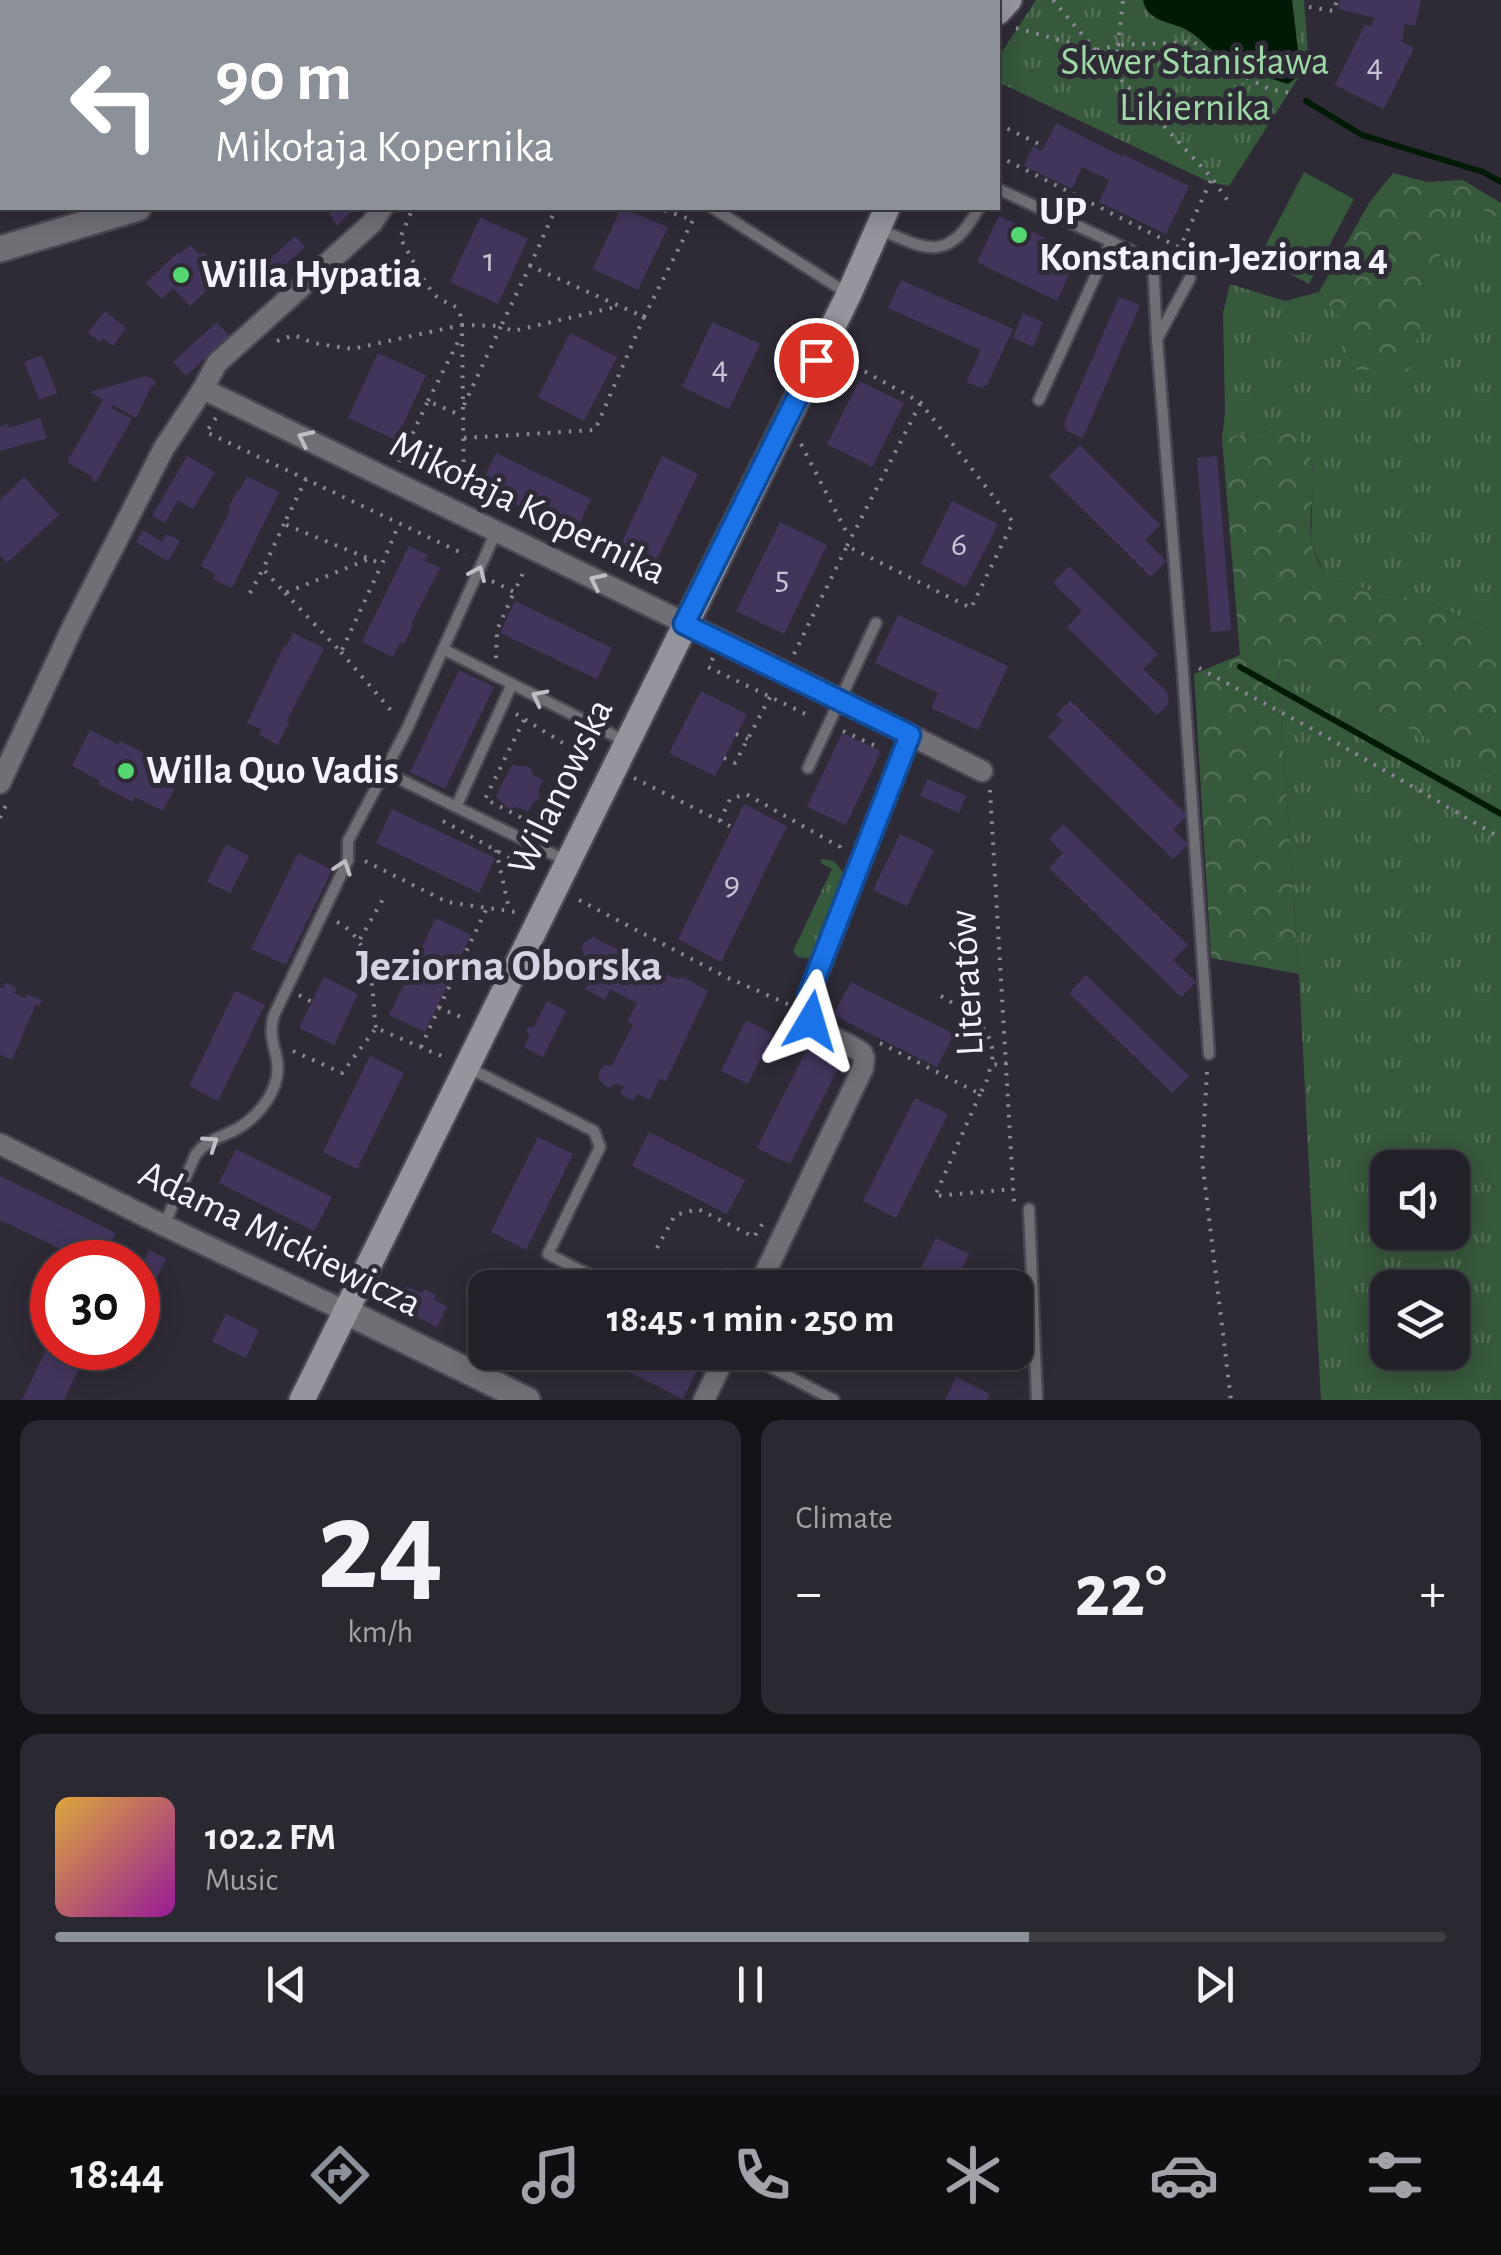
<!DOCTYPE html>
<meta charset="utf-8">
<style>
body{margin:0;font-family:"Alegreya Sans",sans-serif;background:#2a2830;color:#f1f3f6;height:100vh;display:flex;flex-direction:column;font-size:38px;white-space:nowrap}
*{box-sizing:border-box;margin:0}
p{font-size:32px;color:#a2a3a8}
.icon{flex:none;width:55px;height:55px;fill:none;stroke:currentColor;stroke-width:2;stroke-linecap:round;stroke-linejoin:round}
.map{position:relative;height:1400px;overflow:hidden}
.side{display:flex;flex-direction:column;gap:20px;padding:20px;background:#131216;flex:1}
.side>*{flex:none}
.top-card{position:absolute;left:0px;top:0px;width:1000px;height:210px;box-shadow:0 5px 25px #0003,0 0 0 2px #3f3e45;background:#8c9099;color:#fff;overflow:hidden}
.buttons{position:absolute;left:1370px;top:1150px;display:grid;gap:20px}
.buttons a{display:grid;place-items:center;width:100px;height:100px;border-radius:20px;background:#222028;box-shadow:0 5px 25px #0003,0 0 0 2px #3f3e45;font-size:50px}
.speed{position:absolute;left:30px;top:1240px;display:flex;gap:20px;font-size:50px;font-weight:700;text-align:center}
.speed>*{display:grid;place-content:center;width:130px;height:130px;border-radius:50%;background:#222028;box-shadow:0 5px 25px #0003,0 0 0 2px #3f3e45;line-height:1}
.speed .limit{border:15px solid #d22;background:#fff;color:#111}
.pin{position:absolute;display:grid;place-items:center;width:85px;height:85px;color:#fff;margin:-42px;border:5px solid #fff;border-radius:50%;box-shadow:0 2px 10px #0007}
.me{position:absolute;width:110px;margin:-55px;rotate:7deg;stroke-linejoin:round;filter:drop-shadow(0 0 8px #0008)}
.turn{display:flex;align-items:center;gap:35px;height:210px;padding:0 50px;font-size:45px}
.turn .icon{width:130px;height:130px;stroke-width:2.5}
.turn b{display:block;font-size:70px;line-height:85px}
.big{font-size:75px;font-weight:700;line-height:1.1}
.side .card{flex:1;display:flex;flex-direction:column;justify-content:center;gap:15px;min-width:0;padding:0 35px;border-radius:20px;background:#2a2830}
.side .dial{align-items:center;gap:0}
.dial b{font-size:130px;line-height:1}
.song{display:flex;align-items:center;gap:30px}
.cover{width:120px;height:120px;border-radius:15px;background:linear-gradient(135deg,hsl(40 70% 55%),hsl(300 70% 35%))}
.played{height:10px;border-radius:5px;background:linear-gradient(90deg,#8c9099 70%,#3f3e45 70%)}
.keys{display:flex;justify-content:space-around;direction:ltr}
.heat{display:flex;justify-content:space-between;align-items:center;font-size:55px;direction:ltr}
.side .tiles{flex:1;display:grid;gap:20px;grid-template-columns:1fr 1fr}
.card:last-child{grid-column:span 2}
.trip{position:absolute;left:468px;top:1270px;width:565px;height:100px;border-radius:20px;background:#222028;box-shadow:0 5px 25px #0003,0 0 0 2px #3f3e45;font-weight:700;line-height:100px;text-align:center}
.menu{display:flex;height:160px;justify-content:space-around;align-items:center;background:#0e0d10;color:#a2a3a8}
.menu .icon{width:70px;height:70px}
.menu .on{color:#8c9099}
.menu b{font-size:45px;color:#f1f3f6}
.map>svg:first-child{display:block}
.grass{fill:url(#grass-tufts);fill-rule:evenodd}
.forest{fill:url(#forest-crowns)}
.pitch{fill:#36583b}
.water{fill:#011a05}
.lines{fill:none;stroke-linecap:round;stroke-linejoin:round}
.stream{stroke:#011a05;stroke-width:6}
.building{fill:#42355c}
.service-casing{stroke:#4a4752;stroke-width:15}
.minor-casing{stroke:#4a4752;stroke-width:25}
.tertiary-casing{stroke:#4a4752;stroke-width:30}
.secondary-casing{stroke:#4a4752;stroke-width:30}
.path{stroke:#8c8993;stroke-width:4;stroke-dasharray:2.5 8;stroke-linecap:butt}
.service{stroke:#706f75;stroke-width:10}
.minor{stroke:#706f75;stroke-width:20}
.tertiary{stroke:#706f75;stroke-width:25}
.secondary{stroke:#96949d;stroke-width:25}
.oneway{stroke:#c0bec5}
.route-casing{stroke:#114b97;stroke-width:25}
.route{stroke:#1a73e8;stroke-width:18}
.poi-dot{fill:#56d671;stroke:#2e2b36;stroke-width:4}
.labels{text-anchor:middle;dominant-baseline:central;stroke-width:10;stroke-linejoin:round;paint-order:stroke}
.number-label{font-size:35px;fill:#c8c4d3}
.park-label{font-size:40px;fill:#9cd9a4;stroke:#2e2b36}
.poi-label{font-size:40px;font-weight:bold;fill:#f5f3fb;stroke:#2e2b36;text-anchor:start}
.street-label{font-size:40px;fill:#f5f3fb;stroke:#2e2b36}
.quarter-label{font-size:45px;font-weight:bold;fill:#d6d2e1;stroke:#2e2b36}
</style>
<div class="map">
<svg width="1501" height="1400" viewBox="0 0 1501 1400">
<defs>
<pattern id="grass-tufts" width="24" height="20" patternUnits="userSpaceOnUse" patternTransform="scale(2.5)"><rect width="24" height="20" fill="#36583b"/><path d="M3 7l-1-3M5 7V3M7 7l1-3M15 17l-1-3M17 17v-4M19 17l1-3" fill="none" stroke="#547058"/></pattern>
<pattern id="forest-crowns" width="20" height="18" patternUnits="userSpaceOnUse" patternTransform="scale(2.5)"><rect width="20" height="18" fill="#36583b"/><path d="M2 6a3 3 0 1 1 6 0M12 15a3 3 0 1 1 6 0" fill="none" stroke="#547058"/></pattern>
</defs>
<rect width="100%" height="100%" fill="#2e2b36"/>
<g class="grass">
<polygon points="1036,0 1304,0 1308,53 1306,66 1229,186 1209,182 1000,83 998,87 998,58"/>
<polygon points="1456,194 1501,220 1501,645 1485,627 1418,599 1372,591 1325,576 1311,542 1313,467 1269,431 1222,438 1225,413 1223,313 1230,284 1285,301 1319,292 1342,321"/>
<path d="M 1277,656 L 1501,778 L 1501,1400 L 1321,1400 L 1299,974 ZM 1388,1168 L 1452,1168 L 1452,1232 L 1388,1232 ZM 1388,1288 L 1452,1288 L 1452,1352 L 1388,1352 Z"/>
<polygon points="821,859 834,861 846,876 812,959 798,957 793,951 832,869 821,863"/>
</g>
<g class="forest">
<polygon points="1393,173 1427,182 1463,180 1501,203 1501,220 1456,195 1408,372 1342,369 1342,321 1319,292 1369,203"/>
<path d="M 1269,431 L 1293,432 C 1327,464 1307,497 1311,538 C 1312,551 1320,564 1325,576 L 1372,591 L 1418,599 L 1485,627 L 1501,645 L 1501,778 L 1277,657 L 1299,974 L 1211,958 L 1194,674 L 1240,655 L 1222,438 Z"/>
</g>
<polygon class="pitch" points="1304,172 1354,199 1309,284 1259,258"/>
<path class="water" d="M 1143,0 L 1292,0 L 1301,74 L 1288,84 C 1267,77 1242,70 1223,58 C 1209,50 1199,36 1185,29 C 1168,21 1147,21 1143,0 Z"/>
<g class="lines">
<g class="stream">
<polyline points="1306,101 1362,135 1483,172 1501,182"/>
<polyline points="1240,667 1501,814"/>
</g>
</g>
<g class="building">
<polygon points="1340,0 1421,0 1415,26 1405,24 1402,42 1414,48 1384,109 1335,85 1365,24 1371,27 1375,18 1338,9"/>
<polygon points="1056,123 1121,156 1122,154 1189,186 1166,234 1099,202 1109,180 1082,167 1072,189 1024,166 1033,146 1042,151"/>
<polygon points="326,208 355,208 337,226"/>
<polygon points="621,208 668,227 638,290 593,269"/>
<polygon points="999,216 1079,254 1057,301 977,262"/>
<polygon points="480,217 528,239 498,304 450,282"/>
<polygon points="295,236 305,247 268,280 258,270"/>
<polygon points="190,245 200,255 203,252 213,262 203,271 211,279 203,286 207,290 190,306 173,288 162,299 146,283 178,252 180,254"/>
<polygon points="901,280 1013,329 987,385 982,388 966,382 981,350 888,308"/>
<polygon points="1119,297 1140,305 1083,438 1067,431 1064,424"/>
<polygon points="105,311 126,328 113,346 103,338 100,342 88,333"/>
<polygon points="1023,313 1043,322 1033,347 1013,338"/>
<polygon points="217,322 229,336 186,376 173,362"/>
<polygon points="712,322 760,344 729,409 682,387"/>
<polygon points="570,333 617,357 584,421 538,397"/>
<polygon points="378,353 426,375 396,440 348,418"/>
<polygon points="42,355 57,393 39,400 24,362"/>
<polygon points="146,376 153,379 156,384 151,387 136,418 113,405 111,408 132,419 96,482 91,480 93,477 67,462 103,400 90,392"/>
<polygon points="859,381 904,403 872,467 827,444"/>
<polygon points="40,418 47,438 0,451 0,427 8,424 9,428"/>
<polygon points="1080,445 1160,525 1145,540 1166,561 1151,577 1049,476"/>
<polygon points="496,453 591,499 575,533 480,487"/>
<polygon points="187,456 215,472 193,509 178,500 165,523 152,516"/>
<polygon points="662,456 698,474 651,571 616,554"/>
<polygon points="1217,456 1231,630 1211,632 1197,458"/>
<polygon points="247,476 279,492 232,588 213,579 215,574 201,566 230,511 228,509 237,490 239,491"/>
<polygon points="24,477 59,515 7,563 0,555 0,500"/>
<polygon points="952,501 998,524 966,587 921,564"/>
<polygon points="780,522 827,545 784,634 736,611"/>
<polygon points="143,530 162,542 167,534 180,541 168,561 136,542"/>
<polygon points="409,546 428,555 425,561 440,568 411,624 413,625 404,644 400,642 393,657 362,642"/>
<polygon points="1069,566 1158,654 1143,669 1167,692 1169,703 1157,715 1067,627 1082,611 1053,583"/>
<polygon points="515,601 612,648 597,679 500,633"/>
<polygon points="898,615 1008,666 978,730 931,708 938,693 875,663"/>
<polygon points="293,633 324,648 287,721 289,722 278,745 259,735 262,730 247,723 284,646 286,647"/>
<polygon points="459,670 494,687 445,789 410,772"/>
<polygon points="701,691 747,714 715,776 669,753"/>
<polygon points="1070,700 1187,815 1173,830 1188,844 1173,859 1048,737 1063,721 1056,715"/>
<polygon points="90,730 118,744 120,741 154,758 152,761 181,776 163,811 135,797 133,802 98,784 100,781 72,766"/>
<polygon points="842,733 881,751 846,825 807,807"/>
<polygon points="512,765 530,767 533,775 543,780 538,791 540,799 533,802 528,812 517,807 509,809 496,796"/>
<polygon points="927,779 966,796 959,813 920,796"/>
<polygon points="744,804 787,826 721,962 678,939"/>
<polygon points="392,809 495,858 479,893 376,843"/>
<polygon points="1063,824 1188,945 1173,960 1196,982 1181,997 1049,868 1063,853 1049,839"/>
<polygon points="900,834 934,850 907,906 873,890"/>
<polygon points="226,844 249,856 230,893 207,882"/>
<polygon points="298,853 332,870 286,965 251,949"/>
<polygon points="436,918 471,935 425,1032 389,1015"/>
<polygon points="593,937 619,950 620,946 630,950 627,956 677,979 683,977 708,991 666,1081 660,1078 650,1100 637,1094 633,1101 620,1094 624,1087 617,1084 608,1088 599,1080 599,1072 606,1064 611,1067 633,1025 627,1022 637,1003 610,989 605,1000 585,989 588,982 574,975 584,954 582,949 583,944"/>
<polygon points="1086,975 1189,1076 1172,1093 1069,993"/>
<polygon points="324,977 358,994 334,1045 299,1028"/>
<polygon points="851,982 954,1034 937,1067 833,1015"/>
<polygon points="6,983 17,988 14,993 25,998 27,994 42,1000 39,1006 36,1004 12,1060 0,1055 0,987 3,988"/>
<polygon points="235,991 265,1005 218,1101 189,1086"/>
<polygon points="547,1001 566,1011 543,1057 524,1047 530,1036 526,1031 528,1027 534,1027"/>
<polygon points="746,1020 773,1034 768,1043 779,1048 771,1064 760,1059 748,1084 721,1071"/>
<polygon points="809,1045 842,1061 790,1164 757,1148"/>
<polygon points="370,1056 404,1073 357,1169 323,1152"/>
<polygon points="915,1098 948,1114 896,1218 863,1201"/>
<polygon points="649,1132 745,1180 727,1214 632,1166"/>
<polygon points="538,1137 573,1154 526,1250 491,1232"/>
<polygon points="236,1149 332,1197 314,1231 219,1183"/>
<polygon points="0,1176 116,1233 102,1262 88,1262 0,1220"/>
<polygon points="936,1238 969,1254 952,1288 911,1288"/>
<polygon points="149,1250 166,1259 151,1289 138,1282 138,1272"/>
<polygon points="727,1266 747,1275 742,1288 734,1288 720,1281"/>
<polygon points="407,1286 421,1293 424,1289 436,1295 434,1300 447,1307 437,1327 397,1307"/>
<polygon points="226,1314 259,1330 246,1358 212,1342"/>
<polygon points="52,1337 52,1348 89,1348 64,1400 22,1400"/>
<polygon points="590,1352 677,1352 700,1364 683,1399"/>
<polygon points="956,1377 990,1394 987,1400 945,1400"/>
</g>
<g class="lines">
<defs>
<g id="service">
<polyline points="998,189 1153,261 1157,340 1182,658 1209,1054"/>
<polyline points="713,208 847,293"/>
<path d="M 879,229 C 929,251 948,262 979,208"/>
<polyline points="1157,339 1190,278"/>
<polyline points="1039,400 1111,242"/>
<polyline points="443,649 625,741"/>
<polyline points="808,768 876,623"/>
<polyline points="385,772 567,861"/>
<polyline points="457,805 512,684"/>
<polyline points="467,1067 594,1131 600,1147 548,1254 615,1288"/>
<polyline points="1029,1209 1037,1400"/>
<path d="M 164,1225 L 196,1154 C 207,1140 219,1138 235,1130 C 254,1120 273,1099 277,1076 C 281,1053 266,1042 274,1015 L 348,860 L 348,841 L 407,729 L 496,532"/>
<polyline points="742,1352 834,1400"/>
</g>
<g id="minor">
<polyline points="203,389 722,641 982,771"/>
<polyline points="0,783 73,626 164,448 203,389 217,363 372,223 382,208"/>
<polyline points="0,1144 163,1225 345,1311"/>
<path d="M 758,1288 L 863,1068 L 864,1058 L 862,1053 C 834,1033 809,1037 808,997 L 910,735"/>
<polyline points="704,1400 727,1352"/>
</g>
<g id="tertiary">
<polyline points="649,2 654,0"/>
<polyline points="0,249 138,208"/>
<polyline points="345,1311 527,1400"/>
</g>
<g id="secondary">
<polyline points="979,2 979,0"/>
<polyline points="998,12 1009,0"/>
<polyline points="302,1400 849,294 887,208"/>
</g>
</defs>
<use href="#service" class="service-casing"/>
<use href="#minor" class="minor-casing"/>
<use href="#tertiary" class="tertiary-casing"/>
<use href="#secondary" class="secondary-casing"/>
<g class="path">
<polyline points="1053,0 1115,73 1211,177 1228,201"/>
<polyline points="1309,7 1334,11 1337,0"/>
<polyline points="1016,28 1096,50 1118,45 1123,0"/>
<polyline points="1115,73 1118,45 1194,42 1223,65 1269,89 1296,94"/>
<polyline points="998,124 1045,147"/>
<polyline points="998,156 1200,258"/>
<polyline points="530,266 556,208"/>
<polyline points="1170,269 1212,178"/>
<polyline points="644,317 693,220 657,208"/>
<path d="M 277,341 L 294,335 L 313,343 L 352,349 L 462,325 C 460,301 451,308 436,296 C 426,287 408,251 400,238 L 413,208"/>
<polyline points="428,401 462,334"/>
<polyline points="464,405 501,326 513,331 620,306"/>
<polyline points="216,418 206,432 466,555"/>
<polyline points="464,438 595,430 644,317 530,266 501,326 462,325 464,494"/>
<polyline points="801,444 849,537"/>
<polyline points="399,462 428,401 462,416"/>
<polyline points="306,479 284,524 382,564 399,524"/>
<polyline points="284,524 263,569 285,593 369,559"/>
<polyline points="847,546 920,404"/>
<polyline points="492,581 514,592 525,569"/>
<polyline points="250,593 263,569"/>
<polyline points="285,593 341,652 381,566"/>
<polyline points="341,652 394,714"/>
<polyline points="794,654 847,546 971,608 1013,522 920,402 842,359"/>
<polyline points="496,658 497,630 514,592"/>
<polyline points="713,658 708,667 812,717"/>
<polyline points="1199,668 1325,736 1501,838"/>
<polyline points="516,714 584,756"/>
<polyline points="524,720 485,799 526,820"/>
<polyline points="843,731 880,748"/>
<polyline points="736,734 748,739"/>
<polyline points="724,758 735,763 770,697"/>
<polyline points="634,778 732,827"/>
<polyline points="990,790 1014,1204"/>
<polyline points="0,818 6,805"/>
<polyline points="443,821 535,872"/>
<polyline points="720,821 730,799 746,794 840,847 842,853"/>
<polyline points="496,850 509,909"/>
<polyline points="365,861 447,902 516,912"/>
<polyline points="579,900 726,977 790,1005"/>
<path d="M 337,922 C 376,942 371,990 376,1028"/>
<polyline points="360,939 383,899"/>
<polyline points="462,960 487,908"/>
<polyline points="299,995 312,1002"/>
<path d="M 941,996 C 966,1011 1000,1030 991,1065"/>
<polyline points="439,1008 462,960 486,973"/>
<polyline points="880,1043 980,1094 986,1083 991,1065 1007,1063"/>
<polyline points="421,1047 439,1008 463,1018"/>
<polyline points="293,1051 342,1073 376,1028 446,1058"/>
<polyline points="1207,1072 1202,1160 1231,1400"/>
<polyline points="980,1094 935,1196 1013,1189"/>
<polyline points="657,1248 675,1215 698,1209 754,1237 763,1223"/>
</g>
<use href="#service" class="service"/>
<use href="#minor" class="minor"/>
<use href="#tertiary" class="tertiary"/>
<use href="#secondary" class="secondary"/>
</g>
<defs><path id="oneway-chevron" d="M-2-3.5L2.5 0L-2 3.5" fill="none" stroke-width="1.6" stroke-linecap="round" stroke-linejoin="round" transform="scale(2.5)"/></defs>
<g class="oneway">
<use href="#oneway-chevron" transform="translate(305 438) rotate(-154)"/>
<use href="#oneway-chevron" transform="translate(478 573) rotate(-66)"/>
<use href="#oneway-chevron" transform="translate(597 581) rotate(-154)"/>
<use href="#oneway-chevron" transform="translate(539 697) rotate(-153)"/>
<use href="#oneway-chevron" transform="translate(343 867) rotate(-71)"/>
<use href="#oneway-chevron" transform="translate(211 1143) rotate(-34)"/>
</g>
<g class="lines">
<defs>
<polyline id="route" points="811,1021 808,996 910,735 684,624 816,360"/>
</defs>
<use href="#route" class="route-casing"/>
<use href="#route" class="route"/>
</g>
<g class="poi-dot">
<circle cx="1019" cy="235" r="10"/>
<circle cx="181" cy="275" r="10"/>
<circle cx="126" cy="771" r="10"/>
</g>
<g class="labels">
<g class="number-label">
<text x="1375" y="66">4</text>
<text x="489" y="260">1</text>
<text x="720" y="368">4</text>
<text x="959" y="544">6</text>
<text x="782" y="578">5</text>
<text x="732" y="883">9</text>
</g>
<g class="park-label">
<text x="1195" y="62">Skwer Stanisława<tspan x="1195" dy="46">Likiernika</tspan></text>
</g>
<g class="poi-label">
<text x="1039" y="212">UP<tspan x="1039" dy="46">Konstancin-Jeziorna 4</tspan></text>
<text x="201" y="275">Willa Hypatia</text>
<text x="146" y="771">Willa Quo Vadis</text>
</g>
<g class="street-label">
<text transform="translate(528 508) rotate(26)">Mikołaja Kopernika</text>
<text transform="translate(561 787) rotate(-64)">Wilanowska</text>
<text transform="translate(967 983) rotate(-93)">Literatów</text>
<text transform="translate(280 1239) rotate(26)">Adama Mickiewicza</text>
</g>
<g class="quarter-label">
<text x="509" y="966">Jeziorna Oborska</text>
</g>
</g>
</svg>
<div class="buttons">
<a><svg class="icon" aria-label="sound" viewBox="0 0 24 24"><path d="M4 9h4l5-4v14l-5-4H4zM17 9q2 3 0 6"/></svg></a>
<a><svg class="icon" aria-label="layers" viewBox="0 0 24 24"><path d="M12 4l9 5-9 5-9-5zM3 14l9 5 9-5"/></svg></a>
</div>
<div class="speed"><div class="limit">30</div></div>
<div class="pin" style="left:816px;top:360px;background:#d93025"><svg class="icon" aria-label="arrive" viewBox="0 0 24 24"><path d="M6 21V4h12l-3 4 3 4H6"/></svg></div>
<svg class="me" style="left:811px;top:1021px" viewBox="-20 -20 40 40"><path d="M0-17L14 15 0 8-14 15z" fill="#1a73e8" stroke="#fff" stroke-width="4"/></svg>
<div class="trip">18:45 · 1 min · 250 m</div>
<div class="top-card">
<div class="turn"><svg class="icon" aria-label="left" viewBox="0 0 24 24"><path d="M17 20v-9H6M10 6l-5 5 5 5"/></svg><div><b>90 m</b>Mikołaja Kopernika</div></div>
</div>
</div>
<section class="side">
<div class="tiles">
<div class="card dial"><b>24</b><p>km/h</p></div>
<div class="card"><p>Climate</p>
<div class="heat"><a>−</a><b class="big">22°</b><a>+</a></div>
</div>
<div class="card">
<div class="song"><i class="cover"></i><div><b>102.2 FM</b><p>Music</p></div></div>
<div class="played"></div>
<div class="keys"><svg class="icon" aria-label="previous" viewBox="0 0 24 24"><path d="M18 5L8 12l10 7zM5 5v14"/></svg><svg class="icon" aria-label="pause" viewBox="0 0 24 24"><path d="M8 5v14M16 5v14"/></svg><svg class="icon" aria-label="next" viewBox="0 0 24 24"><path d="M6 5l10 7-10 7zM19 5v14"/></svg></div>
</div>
</div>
</section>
<nav class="menu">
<b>18:44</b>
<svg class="icon on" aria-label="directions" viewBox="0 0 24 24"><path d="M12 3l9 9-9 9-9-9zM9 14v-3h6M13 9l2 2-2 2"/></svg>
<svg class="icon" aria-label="music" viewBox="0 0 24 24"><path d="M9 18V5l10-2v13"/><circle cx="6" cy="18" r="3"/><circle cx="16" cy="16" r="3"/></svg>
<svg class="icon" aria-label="phone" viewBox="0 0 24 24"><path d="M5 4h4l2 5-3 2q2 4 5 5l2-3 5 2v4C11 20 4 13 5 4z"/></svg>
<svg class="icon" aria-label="climate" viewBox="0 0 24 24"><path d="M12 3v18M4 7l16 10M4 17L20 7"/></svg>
<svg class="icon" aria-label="car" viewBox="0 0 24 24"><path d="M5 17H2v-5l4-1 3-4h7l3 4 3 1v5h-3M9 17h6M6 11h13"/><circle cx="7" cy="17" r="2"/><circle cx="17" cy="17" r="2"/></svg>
<svg class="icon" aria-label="filters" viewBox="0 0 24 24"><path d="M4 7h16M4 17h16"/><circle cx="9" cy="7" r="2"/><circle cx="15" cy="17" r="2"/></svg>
</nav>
